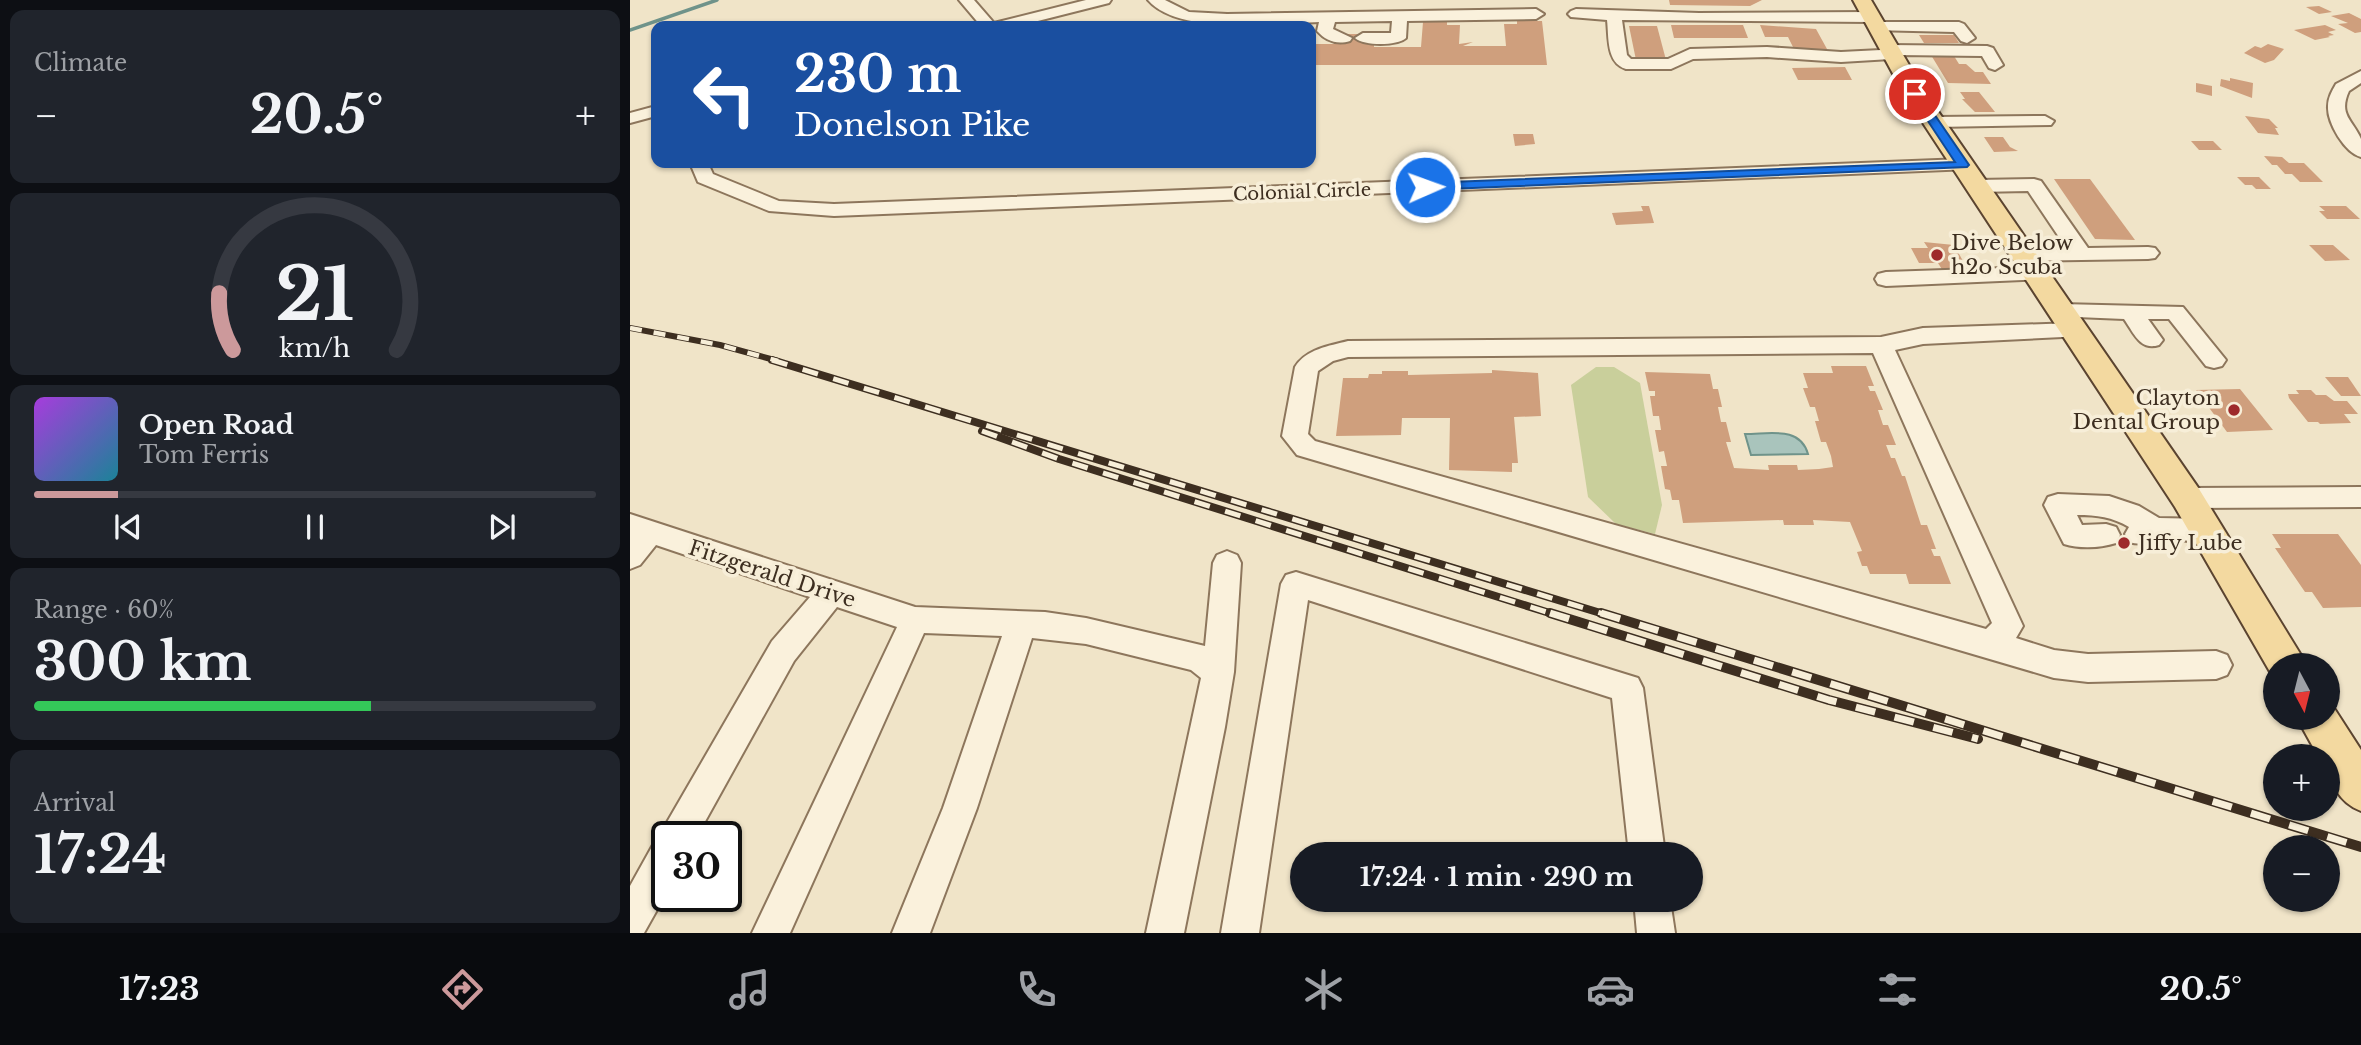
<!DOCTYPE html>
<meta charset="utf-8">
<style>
body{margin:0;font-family:"Libre Baskerville",serif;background:#20242c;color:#f1f3f6;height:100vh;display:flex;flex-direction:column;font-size:26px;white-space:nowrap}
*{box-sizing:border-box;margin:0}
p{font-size:23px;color:#9ea1a6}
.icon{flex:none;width:38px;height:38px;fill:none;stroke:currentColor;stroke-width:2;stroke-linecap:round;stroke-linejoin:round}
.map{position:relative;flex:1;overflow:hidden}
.panel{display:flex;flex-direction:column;gap:10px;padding:10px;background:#0d0f14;width:630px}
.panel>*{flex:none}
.hud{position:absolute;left:21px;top:21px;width:665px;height:147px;border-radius:14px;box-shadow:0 2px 5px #0004;background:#1a4fa0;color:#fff;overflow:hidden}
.needle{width:46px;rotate:173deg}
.tools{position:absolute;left:1633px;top:653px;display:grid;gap:14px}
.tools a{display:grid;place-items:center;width:77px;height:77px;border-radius:50%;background:#171b24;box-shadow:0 2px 5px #0004;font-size:35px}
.speed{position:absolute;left:21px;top:821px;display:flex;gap:14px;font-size:35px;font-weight:700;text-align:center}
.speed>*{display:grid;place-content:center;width:91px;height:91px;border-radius:50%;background:#171b24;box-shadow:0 2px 5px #0004;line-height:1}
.speed .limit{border:4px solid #111;border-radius:10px;background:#fff;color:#111}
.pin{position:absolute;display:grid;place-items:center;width:60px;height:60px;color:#fff;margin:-30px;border:4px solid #fff;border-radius:50%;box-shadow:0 2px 7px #0007}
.me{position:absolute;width:77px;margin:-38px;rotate:88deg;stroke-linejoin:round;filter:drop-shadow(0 0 5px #0008)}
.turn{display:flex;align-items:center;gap:24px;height:147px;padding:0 28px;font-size:32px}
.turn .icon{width:91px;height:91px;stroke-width:2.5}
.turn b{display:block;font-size:49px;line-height:60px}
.big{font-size:52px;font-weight:700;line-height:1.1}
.panel .card{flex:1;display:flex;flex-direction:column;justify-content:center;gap:10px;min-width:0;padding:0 24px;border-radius:14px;background:#20242c}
.panel .dial{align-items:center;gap:0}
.dial svg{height:182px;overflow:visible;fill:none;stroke:#363941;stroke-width:7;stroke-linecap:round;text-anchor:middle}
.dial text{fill:#f1f3f6;stroke:none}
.song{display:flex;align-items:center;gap:21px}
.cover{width:84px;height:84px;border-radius:10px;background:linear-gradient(135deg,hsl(280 70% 55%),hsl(190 70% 35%))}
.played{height:7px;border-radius:4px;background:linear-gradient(90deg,#cc999b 15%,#363941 15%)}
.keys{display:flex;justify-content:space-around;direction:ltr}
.heat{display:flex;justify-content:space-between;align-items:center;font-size:38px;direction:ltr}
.charge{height:10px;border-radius:5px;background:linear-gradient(90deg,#34c759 60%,#363941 0)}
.trip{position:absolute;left:660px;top:842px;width:413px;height:70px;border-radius:35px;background:#171b24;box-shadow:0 2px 5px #0004;font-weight:700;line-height:70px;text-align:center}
.dock{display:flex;height:112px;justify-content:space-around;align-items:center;background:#090b0e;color:#9ea1a6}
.dock .icon{width:49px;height:49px}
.dock .selected{color:#cc999b}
.dock b{font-size:32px;color:#f1f3f6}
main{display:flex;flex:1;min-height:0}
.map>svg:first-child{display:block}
.green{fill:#c9cf9b}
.water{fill:#a9c4bc;stroke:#6f938a;stroke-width:2}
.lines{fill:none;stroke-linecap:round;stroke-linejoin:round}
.stream{stroke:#6f938a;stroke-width:3.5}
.building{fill:#cf9f7d}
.minor-casing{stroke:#8d765c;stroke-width:4}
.major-casing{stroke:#5b4430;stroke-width:4}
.minor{fill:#faf1dc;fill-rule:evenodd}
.major{fill:#f3d9a0;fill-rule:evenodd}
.rail-far2-casing{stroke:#3d2e20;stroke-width:6}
.rail-far1-casing{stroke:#3d2e20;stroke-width:8}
.rail-casing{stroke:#3d2e20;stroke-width:10}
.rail-far2{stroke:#f7eed8;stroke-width:4.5;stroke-dasharray:12;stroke-linecap:butt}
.rail-far1{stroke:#f7eed8;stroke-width:5;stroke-dasharray:16;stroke-linecap:butt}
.rail{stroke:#f7eed8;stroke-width:7;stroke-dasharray:20;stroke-linecap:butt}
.route{fill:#1a73e8;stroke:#114b97;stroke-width:2}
.poi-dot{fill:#9e2a2b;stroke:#f7eed8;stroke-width:2.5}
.labels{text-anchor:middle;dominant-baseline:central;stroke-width:7;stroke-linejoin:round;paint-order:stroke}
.far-street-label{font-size:18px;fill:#3d2e20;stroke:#f7eed8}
.poi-label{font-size:21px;fill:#3d2e20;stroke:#f7eed8;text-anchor:start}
.street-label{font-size:21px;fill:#3d2e20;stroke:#f7eed8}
</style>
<main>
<section class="panel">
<div class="card"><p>Climate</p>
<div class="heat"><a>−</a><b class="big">20.5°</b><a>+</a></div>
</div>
<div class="card dial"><svg viewBox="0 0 100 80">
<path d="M14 69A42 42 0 1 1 86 69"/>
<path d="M14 69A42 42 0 0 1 8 44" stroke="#cc999b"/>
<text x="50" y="56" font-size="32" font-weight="700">21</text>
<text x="50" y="72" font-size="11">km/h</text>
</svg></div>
<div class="card">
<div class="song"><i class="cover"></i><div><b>Open Road</b><p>Tom Ferris</p></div></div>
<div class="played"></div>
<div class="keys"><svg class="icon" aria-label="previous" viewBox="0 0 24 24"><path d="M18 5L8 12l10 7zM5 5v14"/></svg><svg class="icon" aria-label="pause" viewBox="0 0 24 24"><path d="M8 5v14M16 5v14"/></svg><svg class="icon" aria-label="next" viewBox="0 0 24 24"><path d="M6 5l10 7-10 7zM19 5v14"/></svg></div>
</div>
<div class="card"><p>Range · 60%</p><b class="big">300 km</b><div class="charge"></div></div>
<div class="card"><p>Arrival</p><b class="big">17:24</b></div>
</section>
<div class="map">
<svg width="1731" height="933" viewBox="0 0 1731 933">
<rect width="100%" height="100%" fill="#f0e4c8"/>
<polygon class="green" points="966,367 984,367 1010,383 1032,505 1025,534 986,524 958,497 941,385"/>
<path class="water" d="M 1115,434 C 1141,434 1170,426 1178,454 L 1121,455 Z"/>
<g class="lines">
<polyline class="stream" points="0,30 87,0"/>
</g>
<g class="building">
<polygon points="1039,0 1132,0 1120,6 1040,5"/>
<polygon points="1689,6 1702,12 1689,14 1676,7"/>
<polygon points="1719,13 1731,19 1731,32 1725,33 1708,24 1718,23 1701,16"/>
<polygon points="887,21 912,21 917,65 681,65 681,44 713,44 715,34 734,34 732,43 744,43 744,47 791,47 793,22 817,22 817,25 830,25 829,44 843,42 833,46 876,46 874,24 887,24"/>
<polygon points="1041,25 1113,25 1118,38 1044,38"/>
<polygon points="1130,25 1186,29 1197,49 1164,49 1158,37 1135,37"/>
<polygon points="1695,25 1706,30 1698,32 1704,35 1698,36 1700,37 1685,40 1664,30"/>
<polygon points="999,26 1027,26 1036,60 1006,60"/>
<polygon points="1289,35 1324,35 1329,43 1294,43"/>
<polygon points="1638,44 1654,49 1644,60 1635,63 1614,53 1625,46 1631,48"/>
<polygon points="1301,55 1324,56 1329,64 1336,64 1345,72 1353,72 1361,84 1318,83"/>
<polygon points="1215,67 1222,80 1168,80 1162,68"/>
<polygon points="1600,78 1623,83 1622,98 1590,86 1591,79 1600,81"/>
<polygon points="1566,83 1582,86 1582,96 1566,92"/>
<polygon points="1330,92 1349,92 1365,112 1345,112 1332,99 1335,99"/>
<polygon points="1615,116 1639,119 1648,128 1645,128 1649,135 1628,133"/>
<polygon points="883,134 903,134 905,144 885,146"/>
<polygon points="1354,137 1373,137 1380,147 1388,151 1364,152"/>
<polygon points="1561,141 1583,141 1592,150 1569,150"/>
<polygon points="1634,156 1652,157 1659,163 1674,163 1693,182 1670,182 1662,174 1655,174 1647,165 1642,165"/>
<polygon points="1607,177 1629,177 1641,189 1626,189 1622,185 1615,185"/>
<polygon points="1424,179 1460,179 1505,240 1465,239"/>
<polygon points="1011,206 1019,206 1024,223 986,225 982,213 1013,211"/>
<polygon points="1689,206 1716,206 1730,219 1697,219 1689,211 1695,211"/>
<polygon points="1294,242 1324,245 1333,261 1328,261 1334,271 1313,271 1308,263 1289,263 1281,248 1298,248"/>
<polygon points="1679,245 1703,245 1720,260 1695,261"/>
<polygon points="1201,366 1236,366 1244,386 1238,386 1240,391 1245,391 1253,410 1248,410 1253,425 1258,425 1266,445 1256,445 1261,458 1265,458 1272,476 1275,476 1291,525 1297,525 1306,549 1301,549 1304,556 1310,556 1321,584 1279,584 1276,574 1240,574 1237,566 1232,566 1227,552 1232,551 1220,522 1183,520 1184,525 1154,525 1153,520 1053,523 1049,500 1042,500 1040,490 1035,489 1031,466 1037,466 1034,451 1029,452 1025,430 1031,430 1029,416 1023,416 1020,396 1025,396 1025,391 1019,391 1015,372 1080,374 1083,389 1088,389 1092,407 1088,407 1091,422 1096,422 1101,442 1096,442 1104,468 1139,470 1138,465 1167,465 1168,470 1189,469 1203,467 1201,456 1196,442 1191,442 1185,421 1189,421 1185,407 1180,407 1173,388 1178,388 1173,373 1203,373"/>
<polygon points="862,370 908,373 911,416 884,417 888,463 882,463 882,472 819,470 820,418 772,418 771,435 706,436 713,378 738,378 739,374 752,374 752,371 778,371 778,375 862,373"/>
<polygon points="1695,377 1718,377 1731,396 1711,396"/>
<polygon points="1610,389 1643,430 1597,432 1566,390"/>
<polygon points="1666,390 1681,390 1686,395 1696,395 1704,401 1717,401 1728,414 1714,414 1721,423 1690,424 1688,422 1678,422 1659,398 1658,394 1669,394"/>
<polygon points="1642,534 1708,534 1731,565 1731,607 1693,608 1682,592 1675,592 1645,548 1651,548"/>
</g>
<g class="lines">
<defs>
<g id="minor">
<polygon points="329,0 344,0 364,23 456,0 481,0 479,3 388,26 351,26"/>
<path d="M 518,0 L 535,0 L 559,12 L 597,14 L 906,9 L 914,14 L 906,19 L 777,21 L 776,38 C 767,46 734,46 725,38 L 733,33 L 761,33 L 762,21 L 705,22 L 703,29 L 722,38 L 720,41 C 707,45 696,41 687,31 L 689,22 C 645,23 549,36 518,0 Z"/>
<path d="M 946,9 L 1069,13 L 1241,12 L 1249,17 L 1241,22 L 992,20 L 997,55 L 1001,59 L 1038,59 L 1060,49 L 1137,47 L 1211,52 L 1251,50 L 1259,45 L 1357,46 L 1363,48 L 1373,65 L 1365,70 L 1359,68 L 1352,56 L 1268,55 L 1261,59 L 1211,62 L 1137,57 L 1063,59 L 1041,69 L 996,69 C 976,63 979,37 977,20 L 941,17 L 938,14 L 941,11 Z"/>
<polygon points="1247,22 1329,22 1334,24 1345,38 1337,43 1331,41 1324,32 1242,30 1239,27 1242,24"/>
<path d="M 1731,71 L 1731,83 L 1719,91 C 1708,115 1723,120 1731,139 C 1731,143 1731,152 1731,157 C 1715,153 1697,123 1698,106 C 1698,98 1702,91 1706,84 Z"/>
<polygon points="26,106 26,116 0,123 0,113"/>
<polygon points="1415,116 1424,121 1421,125 1305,127 1296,122 1305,117"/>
<polygon points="1333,159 1340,161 1342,165 1340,169 204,216 139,211 68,182 60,163 78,163 83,174 149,201 204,204"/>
<polygon points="1404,179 1411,181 1458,248 1518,247 1525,248 1529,253 1525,258 1518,259 1387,261 1383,256 1387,251 1437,249 1398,191 1347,192 1337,186 1347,180"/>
<polygon points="1406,267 1414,269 1417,274 1414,279 1256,286 1248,284 1245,279 1248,274 1256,272"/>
<path d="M 1431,304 L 1553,307 L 1596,360 L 1592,366 L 1584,368 L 1576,366 L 1539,319 L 1518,319 L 1533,340 L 1529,345 C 1510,351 1504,333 1494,319 L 1423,316 L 1420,311 L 1423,306 Z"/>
<path d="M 1445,323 L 1453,326 L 1456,331 L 1453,336 L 1293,344 L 1265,350 L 1393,626 L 1386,638 L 1424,650 L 1458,654 L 1586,651 L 1597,655 L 1602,665 L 1597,675 L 1586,679 L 1458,682 L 1424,678 L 667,455 L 652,436 L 665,367 C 676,349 699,346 718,341 L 1251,337 L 1293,328 ZM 1243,353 L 1362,623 L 1356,629 L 685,441 L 678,434 L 688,371 L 703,361 L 718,357 Z"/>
<polygon points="1731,487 1731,507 1557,508 1547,505 1543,498 1547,491 1557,488"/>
<path d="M 1428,494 L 1479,496 L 1509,506 L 1529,518 L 1576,519 L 1586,522 L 1590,530 L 1586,538 C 1569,544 1551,539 1533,540 C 1520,541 1513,546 1499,542 L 1495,534 L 1499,527 C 1482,517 1467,515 1447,515 L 1452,525 L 1476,524 L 1486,527 L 1490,535 L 1486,543 C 1470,548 1450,549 1434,544 L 1414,505 L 1418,497 Z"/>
<polygon points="0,514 285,607 415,612 456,618 575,646 583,563 587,555 597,551 607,555 611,563 604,672 595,727 554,933 516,933 571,678 561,670 456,644 402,638 347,808 300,933 262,933 313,808 372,636 294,633 160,933 122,933 267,627 207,607 164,661 67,836 37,836 37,892 14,933 0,933 0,886 24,843 32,840 30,836 36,824 142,641 180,597 26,545 10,565 0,569"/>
<polygon points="666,572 1008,678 1013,688 1035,854 999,854 982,698 678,600 629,933 591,933 651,584 656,575"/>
<polygon points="1004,900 1040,900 1045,933 1007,933"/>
</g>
<g id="major">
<polygon points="1223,0 1241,0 1296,94 1569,489 1677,665 1645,665 1643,677 1545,507 1274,94"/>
<path d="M 1698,703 L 1702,705 L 1731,750 L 1731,811 C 1708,802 1698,781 1698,756 L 1688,756 L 1667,718 L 1698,718 Z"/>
</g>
</defs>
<use href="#minor" class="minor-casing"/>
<use href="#major" class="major-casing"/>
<use href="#minor" class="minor"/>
<use href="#major" class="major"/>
<defs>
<polyline id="rail-far2" points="0,328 90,345 148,361"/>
<g id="rail-far1">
<polyline points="142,360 977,615"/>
<polyline points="352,431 429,459 926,615"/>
</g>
<g id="rail">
<polyline points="920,613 1199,700 1348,739"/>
<polyline points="971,613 1731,847"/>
</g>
</defs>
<use href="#rail-far2" class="rail-far2-casing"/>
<use href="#rail-far1" class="rail-far1-casing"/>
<use href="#rail" class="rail-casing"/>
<use href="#rail-far2" class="rail-far2"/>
<use href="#rail-far1" class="rail-far1"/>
<use href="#rail" class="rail"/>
</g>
<polygon class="route" points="1282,92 1289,92 1339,165 1337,167 795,190 789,187 795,183 1325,162 1280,94"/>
<g class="poi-dot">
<circle cx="1307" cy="255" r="7"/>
<circle cx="1604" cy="410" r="7"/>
<circle cx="1494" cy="543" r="7"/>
</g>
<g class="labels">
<g class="far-street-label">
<text transform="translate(672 192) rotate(-2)">Colonial Circle</text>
</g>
<g class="poi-label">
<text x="1321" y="243">Dive Below<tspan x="1321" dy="24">h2o Scuba</tspan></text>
<text x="1590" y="398" text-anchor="end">Clayton<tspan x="1590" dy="24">Dental Group</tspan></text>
<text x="1508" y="543">Jiffy Lube</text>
</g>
<g class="street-label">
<text transform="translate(142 574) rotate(18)">Fitzgerald Drive</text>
</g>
</g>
</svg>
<div class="tools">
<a><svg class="needle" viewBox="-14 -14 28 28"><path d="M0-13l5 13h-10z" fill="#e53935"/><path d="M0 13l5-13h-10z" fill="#9ea1a6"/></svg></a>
<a>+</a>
<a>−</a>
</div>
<div class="speed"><div class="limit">30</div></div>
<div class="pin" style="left:1285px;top:94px;background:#d93025"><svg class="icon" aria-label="arrive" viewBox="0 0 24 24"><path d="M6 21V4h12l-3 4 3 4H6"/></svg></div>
<svg class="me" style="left:795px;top:187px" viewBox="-20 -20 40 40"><circle r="17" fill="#1a73e8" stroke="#fff" stroke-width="3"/><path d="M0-11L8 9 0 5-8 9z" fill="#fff"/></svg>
<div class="trip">17:24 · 1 min · 290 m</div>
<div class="hud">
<div class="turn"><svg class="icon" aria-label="left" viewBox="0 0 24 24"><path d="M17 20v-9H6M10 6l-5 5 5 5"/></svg><div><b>230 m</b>Donelson Pike</div></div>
</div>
</div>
</main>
<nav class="dock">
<b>17:23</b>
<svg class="icon selected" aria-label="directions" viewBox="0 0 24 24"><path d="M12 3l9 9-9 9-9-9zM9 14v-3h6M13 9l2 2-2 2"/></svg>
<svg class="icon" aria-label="music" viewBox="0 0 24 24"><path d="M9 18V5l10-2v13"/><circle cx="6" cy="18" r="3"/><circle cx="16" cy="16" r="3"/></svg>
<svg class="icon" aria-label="phone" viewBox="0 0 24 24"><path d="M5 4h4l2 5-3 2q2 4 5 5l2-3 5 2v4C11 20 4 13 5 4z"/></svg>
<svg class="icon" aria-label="climate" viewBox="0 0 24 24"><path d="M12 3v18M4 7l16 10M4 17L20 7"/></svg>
<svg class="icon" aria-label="car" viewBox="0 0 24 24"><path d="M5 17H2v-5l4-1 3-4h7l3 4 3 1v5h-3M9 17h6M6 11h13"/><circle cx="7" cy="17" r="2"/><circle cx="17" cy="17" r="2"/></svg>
<svg class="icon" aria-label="filters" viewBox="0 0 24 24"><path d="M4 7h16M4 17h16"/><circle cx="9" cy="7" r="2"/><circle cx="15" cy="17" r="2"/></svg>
<b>20.5°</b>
</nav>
